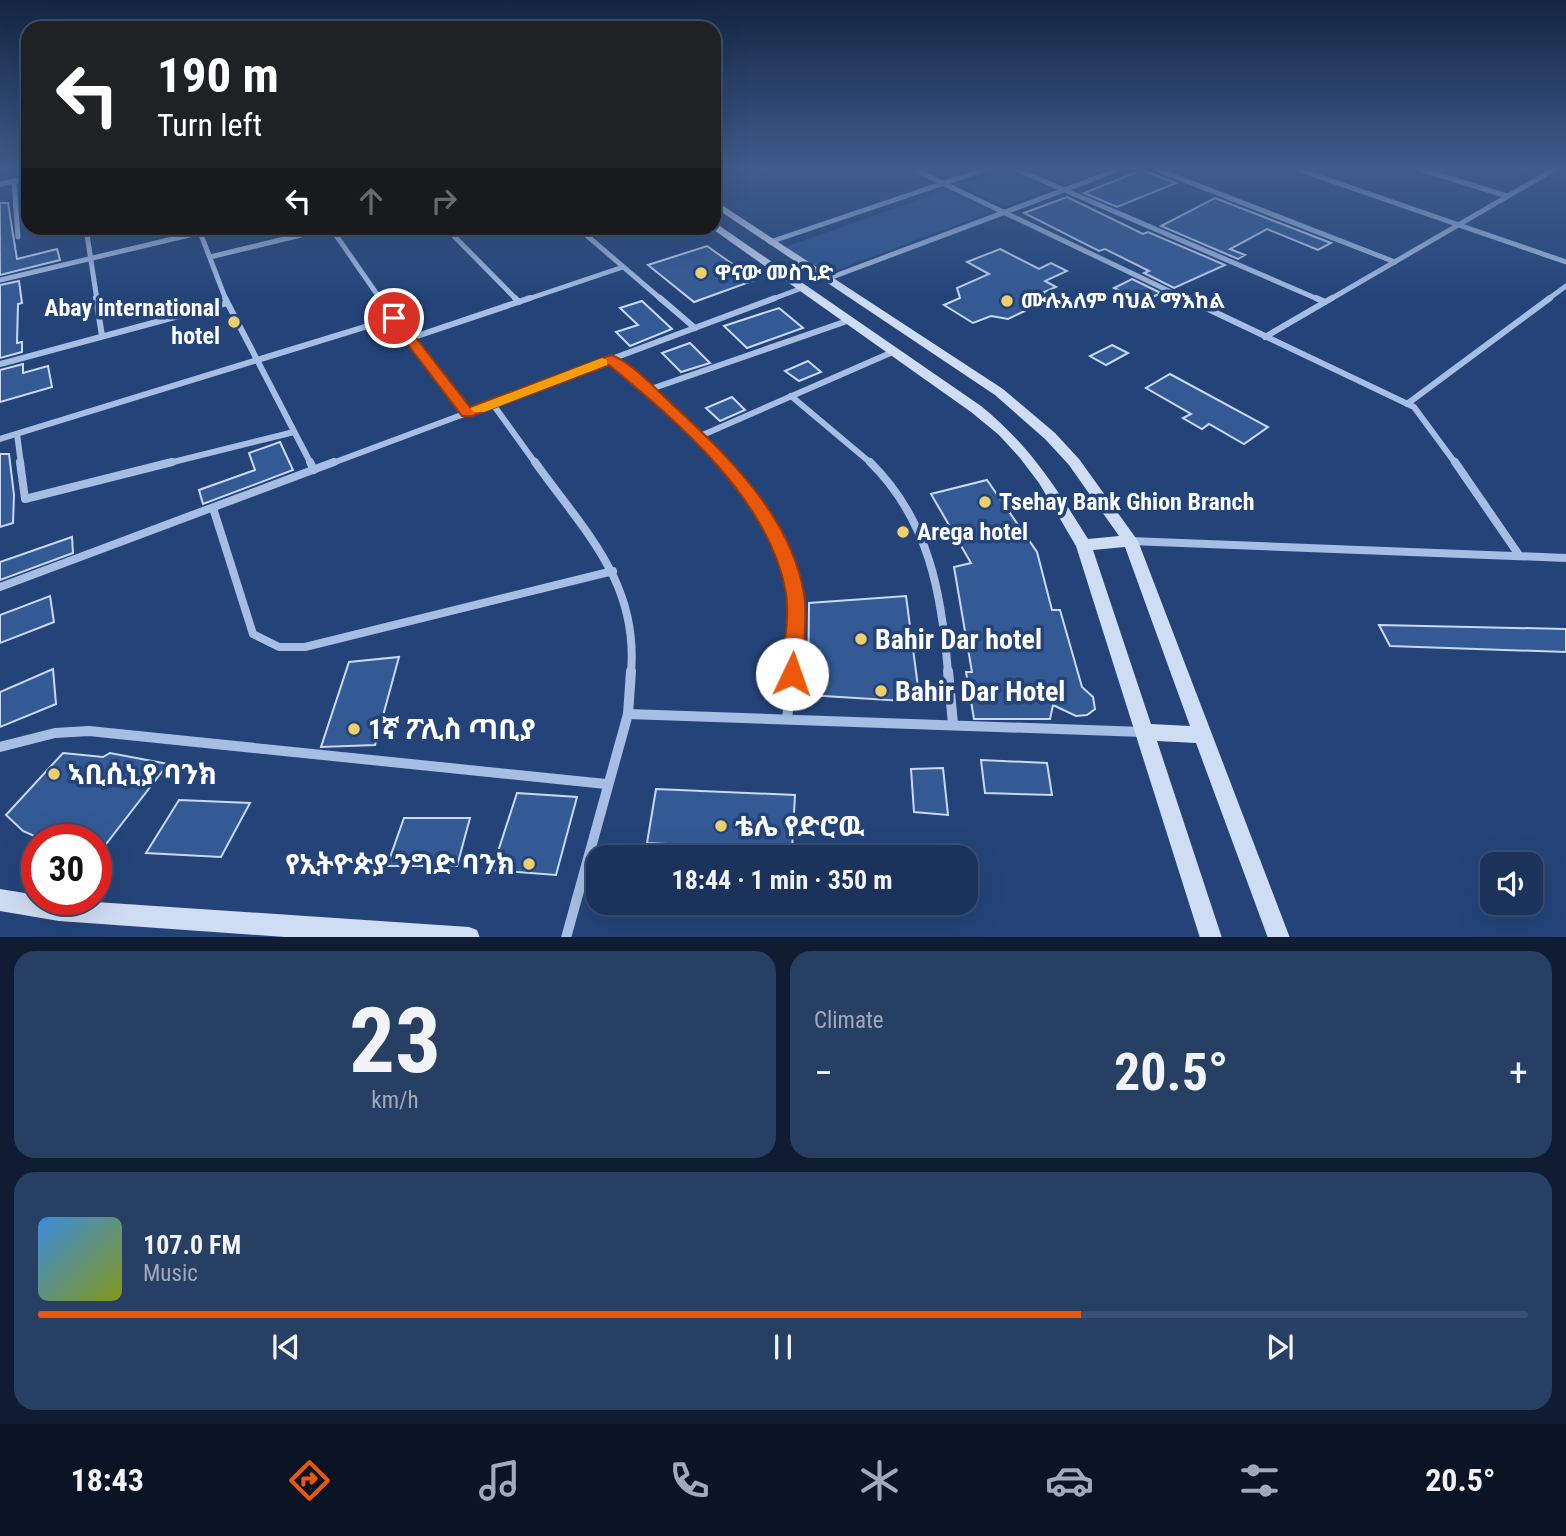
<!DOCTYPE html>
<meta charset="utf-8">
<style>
body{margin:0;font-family:"Roboto Condensed","Noto Sans Ethiopic",sans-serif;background:#283f64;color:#f1f3f6;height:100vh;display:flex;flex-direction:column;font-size:26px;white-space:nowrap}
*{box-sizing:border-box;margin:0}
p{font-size:23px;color:#a0aabb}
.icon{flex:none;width:38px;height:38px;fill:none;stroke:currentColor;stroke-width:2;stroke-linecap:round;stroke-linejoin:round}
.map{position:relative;height:937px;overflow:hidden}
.sheet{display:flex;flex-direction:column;gap:14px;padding:14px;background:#0f1c32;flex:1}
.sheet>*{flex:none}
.banner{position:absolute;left:21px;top:21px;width:700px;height:214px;border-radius:21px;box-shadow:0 7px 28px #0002,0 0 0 2px #394e71;background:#202124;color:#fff;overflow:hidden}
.controls{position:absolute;left:1480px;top:852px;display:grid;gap:14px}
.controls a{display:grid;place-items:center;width:63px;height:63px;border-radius:14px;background:#1b335b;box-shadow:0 7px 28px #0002,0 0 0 2px #394e71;font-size:35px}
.speed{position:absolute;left:21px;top:824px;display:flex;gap:14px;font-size:35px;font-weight:700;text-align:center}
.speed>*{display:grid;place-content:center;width:91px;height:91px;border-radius:50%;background:#1b335b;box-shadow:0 7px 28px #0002,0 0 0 2px #394e71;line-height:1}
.speed .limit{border:10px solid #d22;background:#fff;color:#111}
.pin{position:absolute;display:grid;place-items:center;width:60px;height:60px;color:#fff;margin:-30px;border:4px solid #fff;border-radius:50%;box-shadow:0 2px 7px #0007}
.me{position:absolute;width:77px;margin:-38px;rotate:3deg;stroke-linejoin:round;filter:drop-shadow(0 0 5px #0008)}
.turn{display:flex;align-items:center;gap:24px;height:147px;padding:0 21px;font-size:32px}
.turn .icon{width:91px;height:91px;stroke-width:2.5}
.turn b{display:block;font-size:49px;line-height:60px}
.lanes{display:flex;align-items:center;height:66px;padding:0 21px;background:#0003;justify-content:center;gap:35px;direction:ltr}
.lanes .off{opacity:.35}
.big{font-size:52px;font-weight:700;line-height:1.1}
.sheet .tile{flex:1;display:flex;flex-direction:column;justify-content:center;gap:10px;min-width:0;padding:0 24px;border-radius:21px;background:#283f64}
.sheet .dial{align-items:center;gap:0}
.dial b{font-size:91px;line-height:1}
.song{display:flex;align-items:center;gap:21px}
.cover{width:84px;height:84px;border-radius:10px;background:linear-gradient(135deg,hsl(210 70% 55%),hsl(70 70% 35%))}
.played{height:7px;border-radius:4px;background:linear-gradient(90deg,#ea580c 70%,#394e71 70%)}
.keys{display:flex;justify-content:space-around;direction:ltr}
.heat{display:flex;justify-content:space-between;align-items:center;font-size:38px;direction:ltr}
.sheet .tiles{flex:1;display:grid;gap:14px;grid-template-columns:1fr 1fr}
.tile:last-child{grid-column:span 2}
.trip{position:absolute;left:586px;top:845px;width:392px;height:70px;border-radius:21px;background:#1b335b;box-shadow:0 7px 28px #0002,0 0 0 2px #394e71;font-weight:700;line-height:70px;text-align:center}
.tab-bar{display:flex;height:112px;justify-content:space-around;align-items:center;background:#0b1424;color:#a0aabb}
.tab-bar .icon{width:49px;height:49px}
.tab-bar .selected{color:#ea580c}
.tab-bar b{font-size:32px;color:#f1f3f6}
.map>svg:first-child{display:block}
.green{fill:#2f5591}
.building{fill:#345a96;stroke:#c9d9f3;stroke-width:2}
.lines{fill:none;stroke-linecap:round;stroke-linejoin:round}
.street-far3{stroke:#a6bee4;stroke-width:5}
.street-far2{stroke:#a6bee4;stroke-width:6}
.street-far1{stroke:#a6bee4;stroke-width:8}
.street{stroke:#a6bee4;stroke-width:10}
.secondary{fill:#cfddf4;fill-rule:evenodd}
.route{fill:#ea580c;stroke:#983908;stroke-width:2}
.slow{fill:#f59e0b}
.poi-dot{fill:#eed06b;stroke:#244479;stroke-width:2.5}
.labels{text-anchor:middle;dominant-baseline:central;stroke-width:7;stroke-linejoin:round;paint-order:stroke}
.far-poi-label{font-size:21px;font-weight:bold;fill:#fff;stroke:#244479;text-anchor:start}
.poi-label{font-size:24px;font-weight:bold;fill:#fff;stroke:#244479;text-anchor:start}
.near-poi-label{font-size:28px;font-weight:bold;fill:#fff;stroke:#244479;text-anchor:start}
</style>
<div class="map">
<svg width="1566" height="938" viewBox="0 0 1566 938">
<rect width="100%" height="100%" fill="#244479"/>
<g class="green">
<polygon points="1008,170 1051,189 1005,206 961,185"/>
<polygon points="1031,170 1105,170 1066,185"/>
<polygon points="947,190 991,212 824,275 782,248"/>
</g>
<g class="building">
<polygon points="1142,170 1176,183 1117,207 1084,193"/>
<polygon points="1067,197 1143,234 1148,232 1225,265 1174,288 1144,273 1149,271 1105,249 1099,251 1024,213"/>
<polygon points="1215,198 1331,243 1318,250 1267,229 1230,249 1245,255 1238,259 1161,226"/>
<polygon points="0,203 8,203 17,259 57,249 60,260 0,275"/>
<polygon points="707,246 755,280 694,302 648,265"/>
<polygon points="1000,249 1039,269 1051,263 1067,271 1045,281 1056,287 1044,292 1046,301 1008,319 991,316 973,323 944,305 960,298 957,288 989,274 967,262"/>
<polygon points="1132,279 1161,293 1143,302 1114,288"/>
<polygon points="19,281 22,303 18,304 17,343 22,342 22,352 0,358 0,285"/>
<polygon points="642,301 672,329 630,346 616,332 638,325 620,308"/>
<polygon points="779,308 803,328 747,348 724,326"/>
<polygon points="690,343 710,363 681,372 662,353"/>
<polygon points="1112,345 1128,353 1106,365 1090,356"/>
<polygon points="808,361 821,372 799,381 785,371"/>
<polygon points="23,364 23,373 48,366 52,387 0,402 0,370"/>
<polygon points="1170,374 1268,427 1244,444 1209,424 1202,429 1183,418 1191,414 1146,388"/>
<polygon points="732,397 745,410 720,421 706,408"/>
<polygon points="280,442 293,470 203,504 199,490 255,470 249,453"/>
<polygon points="0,454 9,454 14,495 13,523 0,527"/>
<polygon points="987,480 1037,552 1052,610 1060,610 1082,687 1093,697 1095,709 1087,715 1076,716 1053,705 1050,719 974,719 966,672 972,672 954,567 971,563 931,494"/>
<polygon points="72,537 73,553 0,580 0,562"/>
<polygon points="50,596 54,622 0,643 0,615"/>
<polygon points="906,596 920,702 808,695 809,603"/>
<polygon points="1379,625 1566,629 1566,652 1390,646"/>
<polygon points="399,657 375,745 321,747 349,662"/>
<polygon points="53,669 56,704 0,727 0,692"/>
<polygon points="63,753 103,757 110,753 168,764 96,857 96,840 43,840 23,831 6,815"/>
<polygon points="981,760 1047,763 1052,795 985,793"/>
<polygon points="943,768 948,815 914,812 911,769"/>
<polygon points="656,789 795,795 792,850 647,843"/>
<polygon points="517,793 577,797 556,875 492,870"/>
<polygon points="179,800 250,803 221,857 146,853"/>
<polygon points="404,818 470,818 457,866 387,866"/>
</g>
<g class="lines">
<g class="street-far3">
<polyline points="915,170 1188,300"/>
<polyline points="1018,170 1320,300"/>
<polyline points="1158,170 1395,262"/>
<polyline points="1300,170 1566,262"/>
<polyline points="1423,170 1507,196"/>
<polyline points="14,181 18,237"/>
<polyline points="0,184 28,178"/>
<polyline points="86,228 97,300"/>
<polyline points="331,228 381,300"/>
<polyline points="446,228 517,300"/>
<polyline points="578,228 662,300"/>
<polyline points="200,232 226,300"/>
<polyline points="770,242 983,170"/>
<polyline points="210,257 330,228"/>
<polyline points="827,279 1117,170"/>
<polyline points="0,280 219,228"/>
<polyline points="525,300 623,267"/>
<polyline points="770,300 802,288"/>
<polyline points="1329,300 1553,170"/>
<polyline points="1547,300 1566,286"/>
</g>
<g class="street-far2">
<polyline points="96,298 102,336"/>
<polyline points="225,298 311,464"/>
<polyline points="380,298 467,413"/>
<polyline points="515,298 519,302"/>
<polyline points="660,298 695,328"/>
<polyline points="1185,298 1414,407 1456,464"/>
<polyline points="1316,298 1325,302"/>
<polyline points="1265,337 1332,298"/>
<polyline points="411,338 530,298"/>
<polyline points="611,359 667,407 725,464"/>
<polyline points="0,364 227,303"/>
<polyline points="648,390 850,320"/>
<polyline points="791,396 872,464"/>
<polyline points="492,403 536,464"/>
<polyline points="1407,404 1550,298"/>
<polyline points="17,434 21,464"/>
<polyline points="698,437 895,351"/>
<polyline points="0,439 394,318"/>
<polyline points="165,464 294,432"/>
<polyline points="330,464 775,298"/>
</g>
<g class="street-far1">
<polyline points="20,462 25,499 172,462"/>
<polyline points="310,462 314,470"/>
<path d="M 535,462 C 584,531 639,582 631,673"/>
<path d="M 724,462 C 784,534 803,579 793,673"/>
<path d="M 870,462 C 929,520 942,594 948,673"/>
<polyline points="1455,462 1519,555"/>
<polyline points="213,508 253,634 279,647 305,647 613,571"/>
<polyline points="1130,541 1566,558"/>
<polyline points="0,587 334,462"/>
</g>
<g class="street">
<polyline points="948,671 953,724"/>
<polyline points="628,714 1143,732"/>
<polyline points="787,718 793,671"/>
<polyline points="0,747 55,733 89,731 606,784"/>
<polyline points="566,938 628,714 631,671"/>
</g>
<g class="secondary">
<path d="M 714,200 L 1003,389 L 1055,433 L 1079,459 L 1138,541 L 1290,938 L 1268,938 L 1196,743 L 1157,741 L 1222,938 L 1200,938 L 1076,546 L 1039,483 L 1020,458 L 999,435 L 971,412 L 711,228 L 714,228 L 714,222 L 981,406 C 1030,446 1055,486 1088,539 L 1119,536 L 1069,465 L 1045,439 L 995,395 L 714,207 ZM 1125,547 L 1190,726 L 1151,724 L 1093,550 Z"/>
<polygon points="0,889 37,895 37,900 66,900 469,927 477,930 480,938 299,938 59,921 0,911"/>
</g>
</g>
<linearGradient id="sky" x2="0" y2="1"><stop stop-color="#142543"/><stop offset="0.56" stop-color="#3f5c8c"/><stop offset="1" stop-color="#3f5c8c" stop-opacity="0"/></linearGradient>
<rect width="1566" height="301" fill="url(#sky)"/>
<path class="route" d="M 390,316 L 399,316 L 470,407 L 611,355 C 629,360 658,391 673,405 C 728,456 791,516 804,594 C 808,618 803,649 802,674 L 799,680 L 792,682 L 785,680 L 782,674 C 783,649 790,618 786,593 C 770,500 678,422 609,365 L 472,416 L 462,416 L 390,321 Z"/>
<polygon class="slow" points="602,358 607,360 607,365 484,412 473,412 471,408"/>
<g class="poi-dot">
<circle cx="701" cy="273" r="7"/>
<circle cx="1007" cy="301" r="7"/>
<circle cx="234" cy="322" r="7"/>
<circle cx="985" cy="502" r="7"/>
<circle cx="903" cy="532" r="7"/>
<circle cx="861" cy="639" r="7"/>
<circle cx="881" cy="691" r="7"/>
<circle cx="354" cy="729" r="7"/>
<circle cx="54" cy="774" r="7"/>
<circle cx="721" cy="826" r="7"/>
<circle cx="529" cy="864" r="7"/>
</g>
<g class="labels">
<g class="far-poi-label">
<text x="715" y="273">ዋናው መስጊድ</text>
<text x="1021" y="301">ሙሉአለም ባህል ማእከል</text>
</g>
<g class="poi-label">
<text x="220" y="308" text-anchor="end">Abay international<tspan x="220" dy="28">hotel</tspan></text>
<text x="999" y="502">Tsehay Bank Ghion Branch</text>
<text x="917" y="532">Arega hotel</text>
</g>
<g class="near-poi-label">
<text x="875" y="639">Bahir Dar hotel</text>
<text x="895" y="691">Bahir Dar Hotel</text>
<text x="368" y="729">1ኛ ፖሊስ ጣቢያ</text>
<text x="68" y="774">ኣቢሲኒያ ባንክ</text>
<text x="735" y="826">ቴሌ የድሮዉ</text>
<text x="515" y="864" text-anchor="end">የኢትዮጵያ ንግድ ባንክ</text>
</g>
</g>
</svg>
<div class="controls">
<a><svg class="icon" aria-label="sound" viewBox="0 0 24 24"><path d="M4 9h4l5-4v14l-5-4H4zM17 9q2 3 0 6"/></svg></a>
</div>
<div class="speed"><div class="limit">30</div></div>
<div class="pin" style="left:394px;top:318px;background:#d93025"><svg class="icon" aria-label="arrive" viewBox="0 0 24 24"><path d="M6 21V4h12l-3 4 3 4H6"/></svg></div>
<svg class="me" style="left:792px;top:674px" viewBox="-20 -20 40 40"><circle r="19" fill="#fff"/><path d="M0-13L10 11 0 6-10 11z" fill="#ea580c"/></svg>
<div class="trip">18:44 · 1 min · 350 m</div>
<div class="banner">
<div class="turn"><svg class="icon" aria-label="left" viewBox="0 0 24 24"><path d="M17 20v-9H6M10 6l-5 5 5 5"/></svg><div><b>190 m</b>Turn left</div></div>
<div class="lanes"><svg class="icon" aria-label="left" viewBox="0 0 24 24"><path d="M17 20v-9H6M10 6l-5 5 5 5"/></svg><svg class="icon off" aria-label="ahead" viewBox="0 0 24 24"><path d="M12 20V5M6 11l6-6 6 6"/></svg><svg class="icon off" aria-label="right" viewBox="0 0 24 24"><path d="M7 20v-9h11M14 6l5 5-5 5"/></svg></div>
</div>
</div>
<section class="sheet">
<div class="tiles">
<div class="tile dial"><b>23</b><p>km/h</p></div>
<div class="tile"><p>Climate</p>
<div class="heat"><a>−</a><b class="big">20.5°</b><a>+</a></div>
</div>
<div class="tile">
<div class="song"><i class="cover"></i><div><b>107.0 FM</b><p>Music</p></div></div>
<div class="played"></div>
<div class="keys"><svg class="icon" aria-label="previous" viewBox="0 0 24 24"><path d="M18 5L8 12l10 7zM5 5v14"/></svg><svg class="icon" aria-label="pause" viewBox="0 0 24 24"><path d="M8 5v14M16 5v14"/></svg><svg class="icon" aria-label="next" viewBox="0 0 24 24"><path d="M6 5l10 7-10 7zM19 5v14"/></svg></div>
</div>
</div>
</section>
<nav class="tab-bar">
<b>18:43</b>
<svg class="icon selected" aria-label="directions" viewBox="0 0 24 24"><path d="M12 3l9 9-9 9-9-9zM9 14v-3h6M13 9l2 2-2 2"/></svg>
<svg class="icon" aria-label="music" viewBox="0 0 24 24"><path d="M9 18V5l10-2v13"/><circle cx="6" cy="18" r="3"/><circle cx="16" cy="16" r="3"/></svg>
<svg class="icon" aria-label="phone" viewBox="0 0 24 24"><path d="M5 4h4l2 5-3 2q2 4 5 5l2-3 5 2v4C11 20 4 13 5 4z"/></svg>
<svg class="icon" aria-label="climate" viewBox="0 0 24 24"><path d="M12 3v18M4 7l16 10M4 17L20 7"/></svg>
<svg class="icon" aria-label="car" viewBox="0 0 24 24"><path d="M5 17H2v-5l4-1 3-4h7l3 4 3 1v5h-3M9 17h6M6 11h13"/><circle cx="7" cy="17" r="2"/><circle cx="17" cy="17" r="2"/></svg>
<svg class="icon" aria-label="filters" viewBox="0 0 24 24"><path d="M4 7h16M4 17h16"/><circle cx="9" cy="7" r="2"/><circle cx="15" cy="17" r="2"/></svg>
<b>20.5°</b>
</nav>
